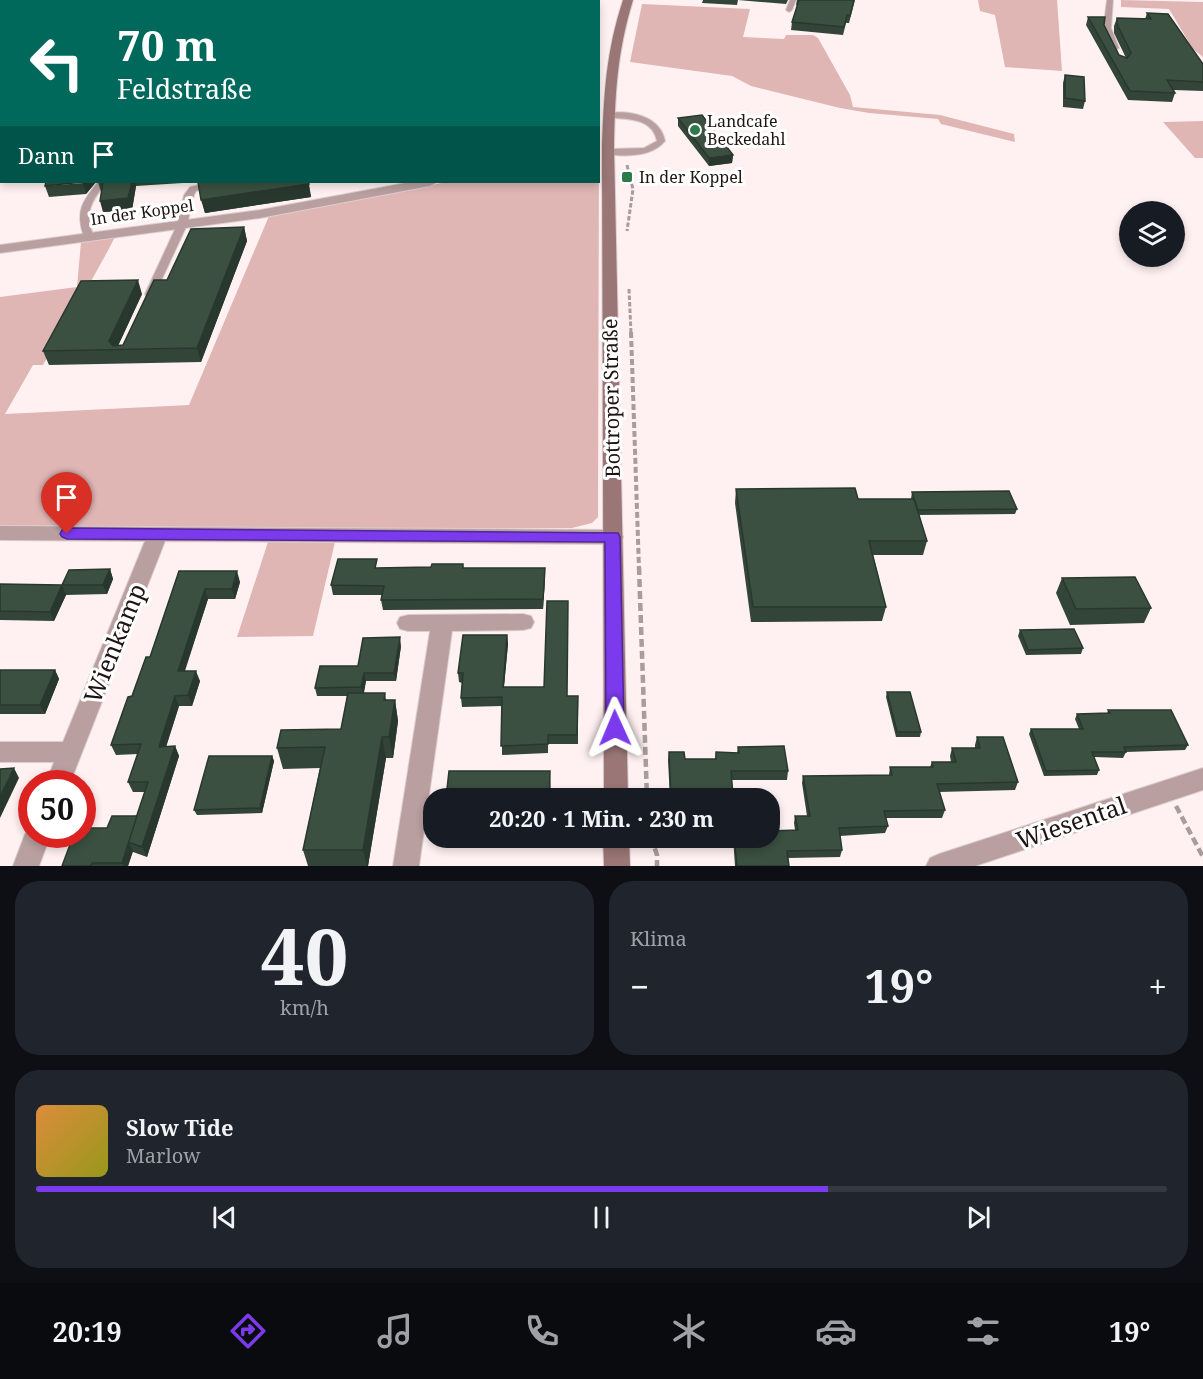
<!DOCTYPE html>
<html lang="de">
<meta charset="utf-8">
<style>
body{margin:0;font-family:"Noto Serif",serif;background:#20242c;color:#f1f3f6;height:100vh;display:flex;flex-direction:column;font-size:22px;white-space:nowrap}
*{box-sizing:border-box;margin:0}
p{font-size:20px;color:#9ea1a6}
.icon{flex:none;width:33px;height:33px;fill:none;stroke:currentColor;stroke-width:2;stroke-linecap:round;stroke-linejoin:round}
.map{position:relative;height:866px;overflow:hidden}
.details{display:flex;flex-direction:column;gap:15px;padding:15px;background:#0d0f14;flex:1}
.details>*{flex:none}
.hud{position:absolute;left:0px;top:0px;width:600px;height:183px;box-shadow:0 3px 9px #0003;background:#00695c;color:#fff;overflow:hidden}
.controls{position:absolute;left:1119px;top:201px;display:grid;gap:12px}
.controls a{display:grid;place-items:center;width:66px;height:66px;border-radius:50%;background:#171b24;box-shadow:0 3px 9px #0003;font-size:30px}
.speed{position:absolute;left:18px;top:770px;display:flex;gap:12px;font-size:30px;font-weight:700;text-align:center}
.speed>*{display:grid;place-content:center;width:78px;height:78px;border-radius:50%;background:#171b24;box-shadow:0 3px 9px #0003;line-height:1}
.speed .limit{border:9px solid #d22;background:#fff;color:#111}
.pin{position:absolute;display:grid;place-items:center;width:51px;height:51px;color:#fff;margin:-62px -26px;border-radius:50% 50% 50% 0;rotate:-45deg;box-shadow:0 0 6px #0007}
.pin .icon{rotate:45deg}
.me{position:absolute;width:66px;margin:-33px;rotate:359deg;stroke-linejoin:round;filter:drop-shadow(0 0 4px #0008)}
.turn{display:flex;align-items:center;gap:21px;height:126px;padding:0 18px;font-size:27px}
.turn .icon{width:78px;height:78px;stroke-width:2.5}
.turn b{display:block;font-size:42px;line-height:51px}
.then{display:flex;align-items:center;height:57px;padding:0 18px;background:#0003;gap:12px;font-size:22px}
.big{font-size:45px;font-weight:700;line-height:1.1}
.details .widget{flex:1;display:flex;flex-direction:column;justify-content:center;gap:9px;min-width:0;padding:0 21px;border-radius:24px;background:#20242c}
.details .dial{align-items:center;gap:0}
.dial b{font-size:78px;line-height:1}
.song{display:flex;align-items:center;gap:18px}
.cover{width:72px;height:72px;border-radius:9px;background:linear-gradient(135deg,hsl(30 70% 55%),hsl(60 70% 35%))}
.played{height:6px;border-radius:3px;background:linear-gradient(90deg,#7c3aed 70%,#363941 70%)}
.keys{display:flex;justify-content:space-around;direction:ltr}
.heat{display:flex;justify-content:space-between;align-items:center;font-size:33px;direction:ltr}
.details .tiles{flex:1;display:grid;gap:15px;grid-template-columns:1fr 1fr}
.widget:last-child{grid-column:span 2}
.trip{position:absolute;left:423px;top:788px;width:357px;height:60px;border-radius:24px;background:#171b24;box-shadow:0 3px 9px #0003;font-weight:700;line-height:60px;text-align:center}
.menu{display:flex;height:96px;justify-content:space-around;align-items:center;background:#090b0e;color:#9ea1a6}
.menu .icon{width:42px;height:42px}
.menu .current{color:#7c3aed}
.menu b{font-size:27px;color:#f1f3f6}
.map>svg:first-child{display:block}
.green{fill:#e0b6b5}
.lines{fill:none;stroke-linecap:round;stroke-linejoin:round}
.service-casing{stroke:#dbcece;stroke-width:2}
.minor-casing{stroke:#dbcece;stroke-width:2}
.secondary-casing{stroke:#dbcece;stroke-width:2}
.path-far2{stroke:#a99c9c;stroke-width:3;stroke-dasharray:4.5 2;stroke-linecap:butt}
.path-far1{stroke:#a99c9c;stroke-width:4;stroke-dasharray:6 3;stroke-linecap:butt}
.path{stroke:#a99c9c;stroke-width:4.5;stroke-dasharray:8 4;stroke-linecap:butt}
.service{fill:#b99f9f;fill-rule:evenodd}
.minor{fill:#b99f9f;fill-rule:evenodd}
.secondary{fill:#9a7676;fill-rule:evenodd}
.wall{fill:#334538}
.shaded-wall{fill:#29382e}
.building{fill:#3b5041;stroke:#29382e;stroke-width:1.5}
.route{fill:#7c3aed;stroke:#51269a;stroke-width:1.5}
.poi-dot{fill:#2c7b4b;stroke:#fff;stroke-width:2}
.labels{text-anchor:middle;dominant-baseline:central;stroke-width:6;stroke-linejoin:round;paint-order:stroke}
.far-poi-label{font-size:16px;fill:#1f1414;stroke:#fff;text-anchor:start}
.far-street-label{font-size:16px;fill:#1f1414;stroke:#fff}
.street-label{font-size:20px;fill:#1f1414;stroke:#fff}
.near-street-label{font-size:24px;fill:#1f1414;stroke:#fff}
</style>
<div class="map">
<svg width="1203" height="866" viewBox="0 0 1203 866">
<rect width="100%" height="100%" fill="#fff1f1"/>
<g class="green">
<polygon points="978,0 1057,0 1062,71 1005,67 995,15 980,11"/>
<polygon points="1121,0 1203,2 1203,57 1193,49 1169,9 1121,7"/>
<polygon points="642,4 750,9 743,37 784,39 786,35 813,35 818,38 850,95 853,107 940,115 1014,134 1015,142 941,124 938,119 869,113 840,108 751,86 732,76 630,62"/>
<polygon points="1203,121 1203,158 1195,158 1163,122"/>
<path d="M 599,155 L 599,156 L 598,517 L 592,523 L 572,528 L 159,529 L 0,527 L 0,297 L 77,287 L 81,242 L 115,237 C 93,280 67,322 43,365 L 33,365 L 5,414 L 189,405 L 269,216 L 447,182 L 598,182 Z"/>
<polygon points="268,542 335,542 313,636 237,637"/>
</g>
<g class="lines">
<defs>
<g id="service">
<polygon points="790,0 796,0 792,10 789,12 786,10"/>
<path d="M 1107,0 L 1113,0 L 1111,28 L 1119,48 L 1115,50 C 1100,40 1105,16 1107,0 Z"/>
<path d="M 606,113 C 629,110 660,115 665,141 C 652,157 625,157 606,154 L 606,150 L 609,149 L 644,148 L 657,141 C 652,116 625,120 606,117 Z"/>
<path d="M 98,182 L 106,182 C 91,203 84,211 94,237 L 89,240 L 84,237 C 75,211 82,202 98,182 Z"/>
<polygon points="211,182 227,182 196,191 194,195 187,225 155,294 154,296 146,296 145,294 177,225 184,195 190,187"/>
</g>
<g id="minor">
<polygon points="411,182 437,182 430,186 260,218 0,253 0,245 260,210"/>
<polygon points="0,526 613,530 620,532 623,537 620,542 613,544 165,541 70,783 46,783 54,762 0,762 0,742 63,742 145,541 0,540"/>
<polygon points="523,614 531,616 534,622 531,628 523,630 452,631 419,866 393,866 430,631 408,631 400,629 397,623 400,617 408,615"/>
<polygon points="1203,768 1203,790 975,866 926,866 930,858 939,854"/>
<polygon points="32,825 32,834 51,834 39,866 13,866 25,834"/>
</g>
<g id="secondary">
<path d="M 623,0 L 633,0 C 617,53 615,93 614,147 L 628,798 L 604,798 L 602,147 C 604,93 606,52 623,0 Z"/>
<polygon points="603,837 629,837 630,866 604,866"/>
</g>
</defs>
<use href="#service" class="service-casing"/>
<use href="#minor" class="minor-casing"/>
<use href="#secondary" class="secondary-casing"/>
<g class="path-far2">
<polyline points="627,165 633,189 627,231"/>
<polyline points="629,289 631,333"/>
</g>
<polyline class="path-far1" points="631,332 639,569"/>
<g class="path">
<polyline points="639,567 647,798"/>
<polyline points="1176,806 1203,857"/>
<polyline points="651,837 657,855 657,866"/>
</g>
<use href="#service" class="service"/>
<use href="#minor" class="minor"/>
<use href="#secondary" class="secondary"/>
</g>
<g class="wall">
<polygon points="703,0 788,0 786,4 738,0 737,5 702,3"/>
<polygon points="797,0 855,0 849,23 846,23 843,35 791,30 792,22 798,6 796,5"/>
<polygon points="1147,13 1203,64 1203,91 1174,90 1175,93 1172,102 1128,100 1086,25 1088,17 1104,25 1119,55 1126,58 1114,33 1114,26 1117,18 1145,19"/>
<polygon points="1065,75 1085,101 1083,109 1063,107 1063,83"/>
<polygon points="678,118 733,155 732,163 709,166 678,126"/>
<polygon points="96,182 86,194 49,197 45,186"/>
<polygon points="98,182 308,182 311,197 205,213 198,182 136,186 132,210 103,212 101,192"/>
<polygon points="244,227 247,241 201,362 49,365 43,351 142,294 118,346 123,345 167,280"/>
<polygon points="736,489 858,499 911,499 912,492 1017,509 1015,514 919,515 927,541 923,555 873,555 886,607 882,621 751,622 735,503"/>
<polygon points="463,564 463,568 545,578 543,609 383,610 381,600 382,595 333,595 331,585 379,568 431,567"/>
<polygon points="110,569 113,579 107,594 66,595 54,621 0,620 0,584 62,585"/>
<polygon points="179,571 240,582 235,599 208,599 185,671 200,681 192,706 179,706 166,746 175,746 179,756 147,857 133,852 133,851 128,866 62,866 107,828 137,815 145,792 133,792 128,782 138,754 116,755 111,745 150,657"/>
<polygon points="1062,578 1151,608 1144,623 1070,625 1056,593"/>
<polygon points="1020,630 1083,648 1081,654 1026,655 1018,636"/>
<polygon points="507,635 508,644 504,687 567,696 578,696 578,744 548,744 548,753 502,755 502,706 462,707 461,698 462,683 459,682 458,673"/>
<polygon points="401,646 396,681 366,681 364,693 385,693 386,700 395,700 398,721 393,758 386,758 368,866 308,866 303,850 320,768 283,769 277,748 341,729 347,696 317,696 315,688 358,666"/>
<polygon points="0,670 55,670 59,679 45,714 0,714"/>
<polygon points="887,692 921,732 920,737 896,737 886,697"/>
<polygon points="1108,710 1188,745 1185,750 1126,752 1123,758 1094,757 1099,770 1097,775 1044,776 1029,734 1031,729 1079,729 1075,719 1077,714 1107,714"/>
<polygon points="977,737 1018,782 1015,790 939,792 945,810 942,818 886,818 888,826 885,833 840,836 842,850 840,857 788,858 789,866 735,866 733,837 770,837 795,830 794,823 795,816 807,816 802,783 803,776 889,775 890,767 930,767 932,762 951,762 950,756 952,748 975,748 975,745"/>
<polygon points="738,747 788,771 787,780 732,780 733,798 670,798 668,760 669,752 685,759 715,759 716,752 737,753"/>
<polygon points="272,756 274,761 262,813 197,815 194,810"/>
<polygon points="447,837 550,837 549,843 448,843"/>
</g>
<g class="shaded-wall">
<polygon points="733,155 732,163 709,166 709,158"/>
<polygon points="83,182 96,182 86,194"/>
<polygon points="132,182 135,182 136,186 132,210 103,212 100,201"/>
<polygon points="309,184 311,197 205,213 201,200"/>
<polygon points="244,227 247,241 201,362 197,348"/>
<polygon points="138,280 142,294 116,350 109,341"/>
<polygon points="545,568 545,578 543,609 543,599"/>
<polygon points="110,569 113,579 107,594 103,585"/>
<polygon points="237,571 240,582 235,599 232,589"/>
<polygon points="62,585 66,595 54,621 50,612"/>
<polygon points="205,589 208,599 181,681 178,671"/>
<polygon points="507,635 508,644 503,696 503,687"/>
<polygon points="400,637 401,646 396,681 394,673"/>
<polygon points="55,670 59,679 45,714 40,705"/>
<polygon points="196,671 200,681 192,706 188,695"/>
<polygon points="364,673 366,681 363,695 361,687"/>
<polygon points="175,696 179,706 163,757 159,747"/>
<polygon points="395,700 398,721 393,758 389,737"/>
<polygon points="382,737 386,758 368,866 367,866 363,850"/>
<polygon points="175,746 179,756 147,857 142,847"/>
<polygon points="272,756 274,761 262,813 260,808"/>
<polygon points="14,768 19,778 0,818 0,797"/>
<polygon points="550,771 551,798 549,798"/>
<polygon points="129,843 133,851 128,866 124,866 122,863"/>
</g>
<g class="building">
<polygon points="799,0 854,0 850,16 847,15 844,27 792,22"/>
<polygon points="1147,13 1168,14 1203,64 1203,82 1167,80 1175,93 1130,91 1088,17 1105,17 1104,25 1119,55 1127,58 1131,53 1117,24 1117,18 1151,19"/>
<polygon points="1065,75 1084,77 1085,101 1065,98"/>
<polygon points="702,115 733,155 709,158 678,118"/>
<polygon points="46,182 83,182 45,186"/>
<polygon points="103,182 132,182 128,198 100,201"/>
<polygon points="198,182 308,182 309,184 201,200"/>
<polygon points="244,227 197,348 43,351 81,281 138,280 109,341 113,346 123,345 154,280 167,280 191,229"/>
<polygon points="855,488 858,499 914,499 927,541 869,541 886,607 753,607 736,489"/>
<polygon points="1009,491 1017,509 918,510 912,492"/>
<polygon points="338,559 377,559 375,568 431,567 432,564 463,564 463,568 545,568 543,599 381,600 384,586 331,585"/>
<polygon points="110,569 103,585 62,585 50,612 0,611 0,584 62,585 69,570"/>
<polygon points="179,571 237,571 232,589 205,589 178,671 196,671 188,695 175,696 159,747 175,746 142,847 128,842 148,782 128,782 141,744 111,745 128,697 132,696 146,657 150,657"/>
<polygon points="1135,577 1151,608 1076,609 1062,578"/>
<polygon points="547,601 568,601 567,696 578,696 577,735 548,735 548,744 501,746 502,697 461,698 463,673 458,673 463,635 507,635 503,687 544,687"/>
<polygon points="1074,629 1083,648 1028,650 1020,630"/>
<polygon points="400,637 394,673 364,673 361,687 315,688 320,666 358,666 363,638"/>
<polygon points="0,670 55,670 40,705 0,705"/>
<polygon points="887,692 910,692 921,732 897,732"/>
<polygon points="348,693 385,693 384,700 395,700 389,737 382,737 363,850 303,850 325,747 277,748 281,730 341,729"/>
<polygon points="1108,710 1171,710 1188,745 1124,747 1126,752 1092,752 1099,770 1046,771 1031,729 1083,729 1077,714 1110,713"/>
<polygon points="977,737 1003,737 1018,782 937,784 945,810 884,811 888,826 839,828 842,850 787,851 789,866 737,866 734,837 770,837 770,831 798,830 795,816 810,816 803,776 892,775 890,767 933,767 932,762 956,762 952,748 980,748"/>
<polygon points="784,746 788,771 731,771 733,796 702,796 702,798 671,798 669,752 684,752 685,759 716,759 716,752 739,753 738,747"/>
<polygon points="209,756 272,756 260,808 194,810"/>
<polygon points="14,768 0,797 0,769"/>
<polygon points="449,771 550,771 549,798 446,798"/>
<polygon points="112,816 137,816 122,863 92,863 91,866 62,866 74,834 82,834 82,828 107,828"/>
</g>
<polygon class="route" points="67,528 618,533 620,537 624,728 621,733 615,735 609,733 606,728 605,542 67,539 62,537 60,534 62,530"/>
<g class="poi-dot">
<circle cx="695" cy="130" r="6"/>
<rect x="621" y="171" width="12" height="12" rx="3"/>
</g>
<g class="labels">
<g class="far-poi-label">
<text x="707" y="121">Landcafe<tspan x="707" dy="18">Beckedahl</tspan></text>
<text x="639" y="177">In der Koppel</text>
</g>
<g class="far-street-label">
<text transform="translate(142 212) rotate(-8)">In der Koppel</text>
</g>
<g class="street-label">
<text transform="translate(611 398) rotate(-91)">Bottroper Straße</text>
</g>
<g class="near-street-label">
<text transform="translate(114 643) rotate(-68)">Wienkamp</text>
<text transform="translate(1071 822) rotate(-19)">Wiesental</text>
</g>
</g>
</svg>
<div class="controls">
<a><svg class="icon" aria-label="layers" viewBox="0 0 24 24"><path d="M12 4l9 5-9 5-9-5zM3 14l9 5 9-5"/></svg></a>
</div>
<div class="speed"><div class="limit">50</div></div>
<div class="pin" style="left:67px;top:534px;background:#d93025"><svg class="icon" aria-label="arrive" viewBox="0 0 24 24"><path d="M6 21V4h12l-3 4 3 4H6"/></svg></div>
<svg class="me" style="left:615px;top:728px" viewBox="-20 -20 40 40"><path d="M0-17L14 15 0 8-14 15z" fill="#7c3aed" stroke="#fff" stroke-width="4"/></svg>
<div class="trip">20:20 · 1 Min. · 230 m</div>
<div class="hud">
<div class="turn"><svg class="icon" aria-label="left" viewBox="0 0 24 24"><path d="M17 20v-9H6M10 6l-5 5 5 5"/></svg><div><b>70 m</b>Feldstraße</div></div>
<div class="then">Dann<svg class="icon" aria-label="arrive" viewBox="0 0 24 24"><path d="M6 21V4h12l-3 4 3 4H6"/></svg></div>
</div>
</div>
<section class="details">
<div class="tiles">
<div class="widget dial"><b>40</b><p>km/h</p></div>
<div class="widget"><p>Klima</p>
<div class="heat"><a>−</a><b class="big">19°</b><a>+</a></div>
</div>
<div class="widget">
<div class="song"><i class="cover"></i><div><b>Slow Tide</b><p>Marlow</p></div></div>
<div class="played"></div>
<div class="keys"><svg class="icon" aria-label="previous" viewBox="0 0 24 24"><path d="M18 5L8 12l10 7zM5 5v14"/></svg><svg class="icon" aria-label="pause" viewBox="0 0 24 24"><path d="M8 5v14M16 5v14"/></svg><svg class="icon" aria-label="next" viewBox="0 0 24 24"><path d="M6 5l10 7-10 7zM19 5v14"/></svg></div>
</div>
</div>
</section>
<nav class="menu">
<b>20:19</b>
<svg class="icon current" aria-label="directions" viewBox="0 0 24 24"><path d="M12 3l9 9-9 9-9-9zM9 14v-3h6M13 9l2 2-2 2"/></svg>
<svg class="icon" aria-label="music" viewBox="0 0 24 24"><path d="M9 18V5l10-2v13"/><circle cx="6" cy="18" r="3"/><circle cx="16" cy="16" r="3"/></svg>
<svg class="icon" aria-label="phone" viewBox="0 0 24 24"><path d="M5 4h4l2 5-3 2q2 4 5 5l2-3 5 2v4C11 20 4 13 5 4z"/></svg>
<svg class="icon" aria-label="climate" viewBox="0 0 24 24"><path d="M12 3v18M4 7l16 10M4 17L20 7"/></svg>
<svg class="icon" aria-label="car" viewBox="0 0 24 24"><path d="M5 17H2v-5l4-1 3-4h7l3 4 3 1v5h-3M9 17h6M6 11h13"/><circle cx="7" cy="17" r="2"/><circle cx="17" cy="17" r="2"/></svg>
<svg class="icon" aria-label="filters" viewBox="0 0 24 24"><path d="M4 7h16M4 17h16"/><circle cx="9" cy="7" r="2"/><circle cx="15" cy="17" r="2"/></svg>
<b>19°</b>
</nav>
